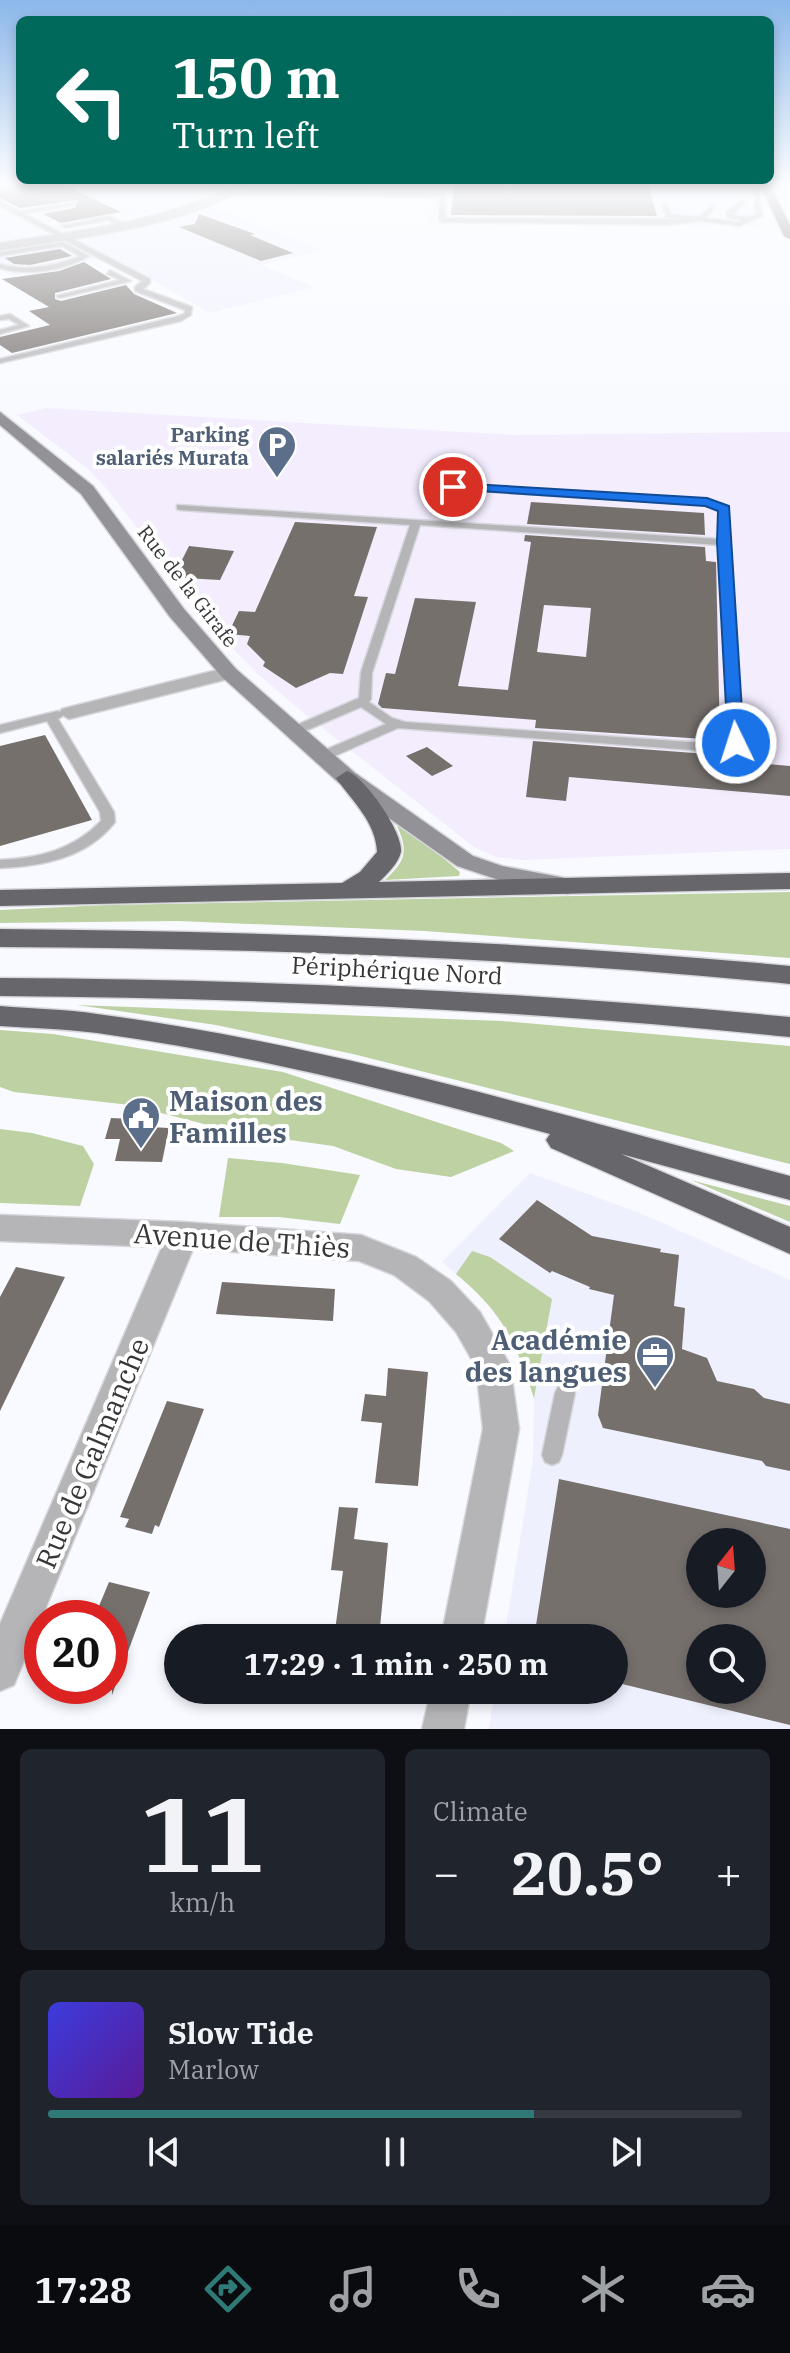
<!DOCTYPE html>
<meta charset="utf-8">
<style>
body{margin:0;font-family:"IBM Plex Serif",serif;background:#20242c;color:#f1f3f6;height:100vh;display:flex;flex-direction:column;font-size:30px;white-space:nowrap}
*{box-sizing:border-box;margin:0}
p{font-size:26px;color:#9ea1a6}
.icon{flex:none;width:44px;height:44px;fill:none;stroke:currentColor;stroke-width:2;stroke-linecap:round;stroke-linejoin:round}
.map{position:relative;height:1729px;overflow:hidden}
.drawer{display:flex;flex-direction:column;gap:20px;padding:20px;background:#0d0f14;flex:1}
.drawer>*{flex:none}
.top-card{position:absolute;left:16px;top:16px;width:758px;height:168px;border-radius:12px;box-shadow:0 4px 12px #0003;background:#00695c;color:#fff;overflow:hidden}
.needle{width:52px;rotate:17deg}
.controls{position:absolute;left:686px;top:1528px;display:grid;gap:16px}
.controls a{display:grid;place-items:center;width:80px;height:80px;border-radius:50%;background:#171b24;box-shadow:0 4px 12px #0003;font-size:40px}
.speed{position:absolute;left:24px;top:1600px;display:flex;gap:16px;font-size:40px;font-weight:700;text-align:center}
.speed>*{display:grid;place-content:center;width:104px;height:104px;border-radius:50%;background:#171b24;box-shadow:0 4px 12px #0003;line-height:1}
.speed .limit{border:12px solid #d22;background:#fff;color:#111}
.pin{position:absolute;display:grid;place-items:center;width:68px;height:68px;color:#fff;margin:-34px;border:4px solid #fff;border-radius:50%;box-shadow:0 2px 8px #0007}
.me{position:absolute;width:88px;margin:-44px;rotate:356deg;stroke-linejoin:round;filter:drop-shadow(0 0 6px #0008)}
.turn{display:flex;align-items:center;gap:28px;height:168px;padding:0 24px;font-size:36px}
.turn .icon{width:104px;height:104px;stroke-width:2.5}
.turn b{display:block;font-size:56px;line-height:68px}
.big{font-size:60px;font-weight:700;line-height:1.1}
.drawer .tile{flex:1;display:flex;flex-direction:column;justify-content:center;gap:12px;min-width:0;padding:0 28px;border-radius:12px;background:#20242c}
.drawer .dial{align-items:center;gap:0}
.dial b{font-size:104px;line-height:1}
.song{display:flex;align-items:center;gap:24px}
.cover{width:96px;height:96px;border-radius:12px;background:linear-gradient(135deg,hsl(240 70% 55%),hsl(270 70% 35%))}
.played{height:8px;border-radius:4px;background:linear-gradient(90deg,#2f7977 70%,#363941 70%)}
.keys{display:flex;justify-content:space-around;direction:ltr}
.heat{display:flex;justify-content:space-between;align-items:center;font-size:44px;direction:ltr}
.drawer .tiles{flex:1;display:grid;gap:20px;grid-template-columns:1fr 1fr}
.tile:last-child{grid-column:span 2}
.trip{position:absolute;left:164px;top:1624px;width:464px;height:80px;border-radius:40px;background:#171b24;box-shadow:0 4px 12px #0003;font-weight:700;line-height:80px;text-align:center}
.tab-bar{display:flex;height:128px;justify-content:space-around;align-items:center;background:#090b0e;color:#9ea1a6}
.tab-bar .icon{width:56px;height:56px}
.tab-bar .current{color:#2f7977}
.tab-bar b{font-size:36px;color:#f1f3f6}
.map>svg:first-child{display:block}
.built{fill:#eef0fe;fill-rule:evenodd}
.industrial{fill:#f3edfe}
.green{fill:#bdd1a3}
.building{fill:#76706d;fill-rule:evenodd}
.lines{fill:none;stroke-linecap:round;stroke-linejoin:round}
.lane-casing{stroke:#d6d7dc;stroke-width:3}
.street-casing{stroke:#d6d7dc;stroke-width:3}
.secondary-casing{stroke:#d6d7dc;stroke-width:3}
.primary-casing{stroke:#d6d7dc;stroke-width:3}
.highway-casing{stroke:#d6d7dc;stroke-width:3}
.lane{fill:#b5b4b7;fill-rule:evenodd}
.street{fill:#b5b4b7;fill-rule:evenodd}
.secondary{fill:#939296;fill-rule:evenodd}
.primary{fill:#7c7a7f;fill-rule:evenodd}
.highway{fill:#67666b;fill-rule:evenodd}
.route{fill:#1a73e8;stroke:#114b97;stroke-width:2}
.labels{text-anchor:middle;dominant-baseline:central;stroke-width:8;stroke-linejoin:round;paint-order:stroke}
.far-service-label{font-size:20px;font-weight:bold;fill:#4e5e75;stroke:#fff;text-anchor:end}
.far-street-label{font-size:20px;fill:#37373a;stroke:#fff}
.street-label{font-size:24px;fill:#37373a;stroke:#fff}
.near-service-label{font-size:28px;font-weight:bold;fill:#4e5e75;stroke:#fff;text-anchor:start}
.near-street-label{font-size:28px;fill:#37373a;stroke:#fff}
</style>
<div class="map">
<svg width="790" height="1729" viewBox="0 0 790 1729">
<rect width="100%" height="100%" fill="#f9faff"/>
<g class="built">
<polygon points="0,185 229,185 208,196 171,209 61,231 73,237 208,206 322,250 261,265 314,287 210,313 110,256 12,276 0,269"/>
<polygon points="251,185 742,185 761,226 430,224 432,197 234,196"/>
<path d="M 530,1173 L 640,1213 L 790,1280 L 790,1729 L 489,1729 L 495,1690 L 614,1690 L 614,1638 L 504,1638 L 533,1460 L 534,1398 L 514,1339 L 482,1296 L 442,1262 ZM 700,1542 L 752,1542 L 752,1594 L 700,1594 ZM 700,1638 L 752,1638 L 752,1690 L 700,1690 Z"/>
</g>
<polygon class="industrial" points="46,408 514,435 790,432 790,849 523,860 496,857 474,847 306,715 259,675 228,644 106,488 87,468 17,415"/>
<g class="green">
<path d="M 402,824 L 460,872 L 459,876 L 385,880 C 405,861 409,852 397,826 Z"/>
<polygon points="790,892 790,958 425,931 178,921 0,923 0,910 107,905"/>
<polygon points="77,1005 501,1021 790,1046 790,1164 353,1054 216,1025"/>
<polygon points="0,1030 53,1034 283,1072 501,1143 514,1151 451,1177 396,1169 333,1146 239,1133 130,1105 14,1092 0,1087"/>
<polygon points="0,1129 32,1133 83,1146 94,1164 80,1206 0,1203"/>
<polygon points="228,1158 282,1163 360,1175 340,1224 279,1217 219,1217"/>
<polygon points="691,1180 790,1206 790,1222"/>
<path d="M 472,1251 L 490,1257 L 552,1299 L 534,1398 C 514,1340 505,1315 456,1274 Z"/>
</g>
<g class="building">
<polygon points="0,185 64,185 121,212 61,223 43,214 75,208 78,200 20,208 0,198"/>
<polygon points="454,185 648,185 657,216 451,215"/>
<polygon points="199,214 255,234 250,235 293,253 261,261 179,227 195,224"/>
<polygon points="60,249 72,256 30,265 14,264 5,258"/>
<polygon points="84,262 111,279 55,293 55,299 61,301 126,285 134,294 177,313 12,353 0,345 0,337 50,325 29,311 49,307 2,279 59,271"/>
<polygon points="531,502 704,513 705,535 527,524"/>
<polygon points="295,522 377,527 354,596 368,597 343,674 330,673 296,688 263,666 265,662 247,644 250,636 228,634 239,611 255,612"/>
<path d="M 525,535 L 705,547 L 706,561 L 716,562 L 720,740 L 535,728 L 536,720 L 382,708 L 378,704 L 386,673 L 395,674 L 415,598 L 476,602 L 458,686 L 508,690 L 531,542 L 524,541 ZM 544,605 L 591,608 L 586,657 L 537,652 Z"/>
<polygon points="189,546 234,551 220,580 185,578 179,566"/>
<polygon points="45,735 92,820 0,846 0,746"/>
<polygon points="533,741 721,755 721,760 790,766 790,796 569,777 566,801 526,797"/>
<polygon points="427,747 453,766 432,776 406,756"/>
<polygon points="111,1118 132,1119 130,1126 169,1128 162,1162 115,1161 120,1139 105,1139"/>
<polygon points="537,1200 592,1236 661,1249 660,1252 679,1255 674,1306 685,1308 682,1349 707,1358 717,1381 754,1389 764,1398 790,1404 790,1471 766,1466 762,1461 603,1428 598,1415 614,1295 589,1289 590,1287 552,1271 550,1273 499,1239"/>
<polygon points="16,1267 65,1277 0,1411 0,1297"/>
<polygon points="222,1282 335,1289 333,1321 216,1314"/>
<polygon points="388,1368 428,1372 418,1486 375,1483 382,1423 361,1421 365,1394 386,1396"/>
<polygon points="167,1401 204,1409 159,1527 155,1525 152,1534 125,1527 129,1519 120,1517"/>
<path d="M 559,1479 L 790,1529 L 790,1725 L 614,1682 L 614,1638 L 534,1638 ZM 700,1542 L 752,1542 L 752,1594 L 700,1594 ZM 700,1638 L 752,1638 L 752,1690 L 700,1690 Z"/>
<polygon points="339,1507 358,1508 354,1539 388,1543 379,1638 334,1638 343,1571 331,1570"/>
<polygon points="109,1582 150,1592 112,1695 110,1618 94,1618"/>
</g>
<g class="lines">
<defs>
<g id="lane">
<polygon points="212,185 220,185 234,190 443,193 446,195 445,218 682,219 666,217 662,206 665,204 668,206 671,214 699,217 712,205 715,207 706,218 739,222 741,220 727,217 726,212 743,200 745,203 732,215 747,217 756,215 753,190 757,185 763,185 759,190 762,216 740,226 699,221 669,225 442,222 439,220 440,197 229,194 227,191 211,188"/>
<polygon points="0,201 20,211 76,202 74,205 25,214 150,279 150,283 143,289 192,307 191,315 181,321 0,363 0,359 175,317 184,314 185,310 135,291 135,287 142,281 0,206"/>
<polygon points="109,216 123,223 120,225 108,220 65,228 62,226"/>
<path d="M 63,242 L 89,256 C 67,270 26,277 0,268 L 0,264 C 26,272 56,266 80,256 L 62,246 L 0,256 L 0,252 Z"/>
<polygon points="110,270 131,281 60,298 56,296 120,280 107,274"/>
<polygon points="10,314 29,326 0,334 0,330 19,325 9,319 0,320 0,316"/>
<path d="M 453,484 L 707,499 L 728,507 L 742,743 L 740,746 L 719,752 L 398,728 L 328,759 L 318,759 L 317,756 L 318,753 L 386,724 L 361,707 L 298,734 L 290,734 L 288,731 L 290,728 L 359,698 L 361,672 L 410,525 L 180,510 L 177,509 L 177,505 L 719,539 L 720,511 L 706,505 L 450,489 L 448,487 ZM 420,525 L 719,545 L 730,741 L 718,744 L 405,722 L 392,718 L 369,702 L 371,699 L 372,673 Z"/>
<path d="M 58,711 L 64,715 L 58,719 L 114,812 L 115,822 C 87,858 43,866 0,868 L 0,860 C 39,858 73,850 101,821 L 100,812 L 47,721 L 0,733 L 0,725 Z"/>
<polygon points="565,1384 572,1387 575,1393 562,1455 559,1462 552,1465 545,1462 542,1455 555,1393 558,1387"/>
</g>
<g id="street">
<path d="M 232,185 L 245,185 C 195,227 65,239 0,251 L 0,243 C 78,230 161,223 232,185 Z"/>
<polygon points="229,667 239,673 236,677 69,719 59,713 62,709"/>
<polygon points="0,1215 183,1222 361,1235 416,1257 451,1281 480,1312 510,1365 519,1429 481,1638 441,1638 483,1429 476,1367 456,1332 429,1301 394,1275 359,1261 193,1249 14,1685 0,1691 0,1624 162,1247 0,1241"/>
<polygon points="431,1690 471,1690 464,1729 422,1729"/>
</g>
<polygon id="secondary" points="0,412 93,486 184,609 236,669 355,773 473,856 502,866 576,880 579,886 576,892 567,894 502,881 457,866 339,783 222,677 170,617 81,494 0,425"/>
<polygon id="primary" points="760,185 770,185 790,225 790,239 784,236"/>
<g id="highway">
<path d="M 347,771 C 364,776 404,833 401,852 C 398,864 387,874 379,882 L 790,873 L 790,889 L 0,906 L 0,890 L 342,883 L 360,872 L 377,852 C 376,822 352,801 336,778 Z"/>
<path d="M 0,929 C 264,931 527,941 790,966 L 790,984 C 527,958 264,948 0,947 Z"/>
<path d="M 0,978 C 264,979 527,992 790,1017 L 790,1037 C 527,1010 264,998 0,996 Z"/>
<path d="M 0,1006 C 32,1009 65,1009 97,1014 C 332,1045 562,1115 790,1176 L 790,1200 L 621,1154 L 790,1227 L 790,1254 L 551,1148 L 546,1140 L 550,1134 C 401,1093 250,1054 97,1033 C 65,1029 32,1028 0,1026 Z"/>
</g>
</defs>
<use href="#lane" class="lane-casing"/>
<use href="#street" class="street-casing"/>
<use href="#secondary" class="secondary-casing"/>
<use href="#primary" class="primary-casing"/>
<use href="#highway" class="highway-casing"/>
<use href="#lane" class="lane"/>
<use href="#street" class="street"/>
<use href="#secondary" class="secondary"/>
<use href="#primary" class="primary"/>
<use href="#highway" class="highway"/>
</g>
<linearGradient id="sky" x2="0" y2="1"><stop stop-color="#8bb7ea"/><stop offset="0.43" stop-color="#fcfdff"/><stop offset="1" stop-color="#fcfdff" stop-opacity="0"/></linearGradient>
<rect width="790" height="427" fill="url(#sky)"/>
<polygon class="route" points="453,483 707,498 729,506 744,743 742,746 736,748 728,743 717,542 718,511 705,506 449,489 449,484"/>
<defs>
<symbol id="parking-pin" viewBox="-11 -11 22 30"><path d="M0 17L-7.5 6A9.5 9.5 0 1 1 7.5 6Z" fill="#5c6f8a" stroke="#fff"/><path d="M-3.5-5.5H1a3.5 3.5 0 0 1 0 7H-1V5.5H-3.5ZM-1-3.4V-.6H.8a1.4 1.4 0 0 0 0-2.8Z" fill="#fff"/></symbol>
<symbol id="civic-pin" viewBox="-11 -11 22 30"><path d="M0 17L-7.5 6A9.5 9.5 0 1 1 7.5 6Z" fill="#5c6f8a" stroke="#fff"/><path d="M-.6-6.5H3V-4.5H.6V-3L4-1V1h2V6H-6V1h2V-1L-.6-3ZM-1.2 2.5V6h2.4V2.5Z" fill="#fff"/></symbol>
<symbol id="office-pin" viewBox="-11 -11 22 30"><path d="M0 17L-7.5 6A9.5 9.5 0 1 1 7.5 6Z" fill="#5c6f8a" stroke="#fff"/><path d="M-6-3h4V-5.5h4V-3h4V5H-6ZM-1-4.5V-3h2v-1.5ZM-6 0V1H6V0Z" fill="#fff"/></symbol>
</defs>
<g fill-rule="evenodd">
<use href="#parking-pin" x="255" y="423" width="44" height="60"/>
<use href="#civic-pin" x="119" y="1094" width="44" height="60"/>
<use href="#office-pin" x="633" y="1333" width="44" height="60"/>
</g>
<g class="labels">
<g class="far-service-label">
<text x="249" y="434">Parking<tspan x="249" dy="23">salariés Murata</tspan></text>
</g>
<g class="far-street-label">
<text transform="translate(188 586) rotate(52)">Rue de la Girafe</text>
</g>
<g class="street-label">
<text transform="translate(397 970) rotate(3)">Périphérique Nord</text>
</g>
<g class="near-service-label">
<text x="169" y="1100">Maison des<tspan x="169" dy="32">Familles</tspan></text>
<text x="627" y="1339" text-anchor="end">Académie<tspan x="627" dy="32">des langues</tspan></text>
</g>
<g class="near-street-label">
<text transform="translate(242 1240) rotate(4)">Avenue de Thiès</text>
<text transform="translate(92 1453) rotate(-67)">Rue de Galmanche</text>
</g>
</g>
</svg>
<div class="controls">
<a><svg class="needle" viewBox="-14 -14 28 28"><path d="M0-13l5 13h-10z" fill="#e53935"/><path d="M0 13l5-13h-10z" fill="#9ea1a6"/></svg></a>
<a><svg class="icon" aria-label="search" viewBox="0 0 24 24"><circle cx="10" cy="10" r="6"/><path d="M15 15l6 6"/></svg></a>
</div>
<div class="speed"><div class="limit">20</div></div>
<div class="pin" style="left:453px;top:487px;background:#d93025"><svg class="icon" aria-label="arrive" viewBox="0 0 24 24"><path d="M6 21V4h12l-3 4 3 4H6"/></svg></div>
<svg class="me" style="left:736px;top:743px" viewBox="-20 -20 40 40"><circle r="17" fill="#1a73e8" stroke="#fff" stroke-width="3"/><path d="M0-11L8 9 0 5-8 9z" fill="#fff"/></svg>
<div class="trip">17:29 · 1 min · 250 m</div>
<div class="top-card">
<div class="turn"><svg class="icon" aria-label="left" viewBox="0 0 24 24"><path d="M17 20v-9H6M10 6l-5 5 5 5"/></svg><div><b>150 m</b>Turn left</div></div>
</div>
</div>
<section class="drawer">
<div class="tiles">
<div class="tile dial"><b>11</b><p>km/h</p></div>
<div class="tile"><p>Climate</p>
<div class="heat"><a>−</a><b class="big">20.5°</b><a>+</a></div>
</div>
<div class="tile">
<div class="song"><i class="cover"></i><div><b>Slow Tide</b><p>Marlow</p></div></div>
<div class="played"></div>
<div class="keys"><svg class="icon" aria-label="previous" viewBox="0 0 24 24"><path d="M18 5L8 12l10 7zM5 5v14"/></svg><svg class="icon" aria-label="pause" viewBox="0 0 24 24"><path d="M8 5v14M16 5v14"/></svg><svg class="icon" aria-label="next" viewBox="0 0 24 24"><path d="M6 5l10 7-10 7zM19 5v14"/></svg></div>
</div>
</div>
</section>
<nav class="tab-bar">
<b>17:28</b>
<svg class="icon current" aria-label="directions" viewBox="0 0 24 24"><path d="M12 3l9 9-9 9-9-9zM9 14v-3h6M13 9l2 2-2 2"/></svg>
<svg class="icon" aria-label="music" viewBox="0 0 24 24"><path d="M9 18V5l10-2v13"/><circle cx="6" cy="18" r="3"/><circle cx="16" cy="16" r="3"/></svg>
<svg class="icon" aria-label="phone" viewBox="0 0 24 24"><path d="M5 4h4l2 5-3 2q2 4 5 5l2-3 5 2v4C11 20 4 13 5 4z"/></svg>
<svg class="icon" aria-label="climate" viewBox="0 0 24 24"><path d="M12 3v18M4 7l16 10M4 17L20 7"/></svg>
<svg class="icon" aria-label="car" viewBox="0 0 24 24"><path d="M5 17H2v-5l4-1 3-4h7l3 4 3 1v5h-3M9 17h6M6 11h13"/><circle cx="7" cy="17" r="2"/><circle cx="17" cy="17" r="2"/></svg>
</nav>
